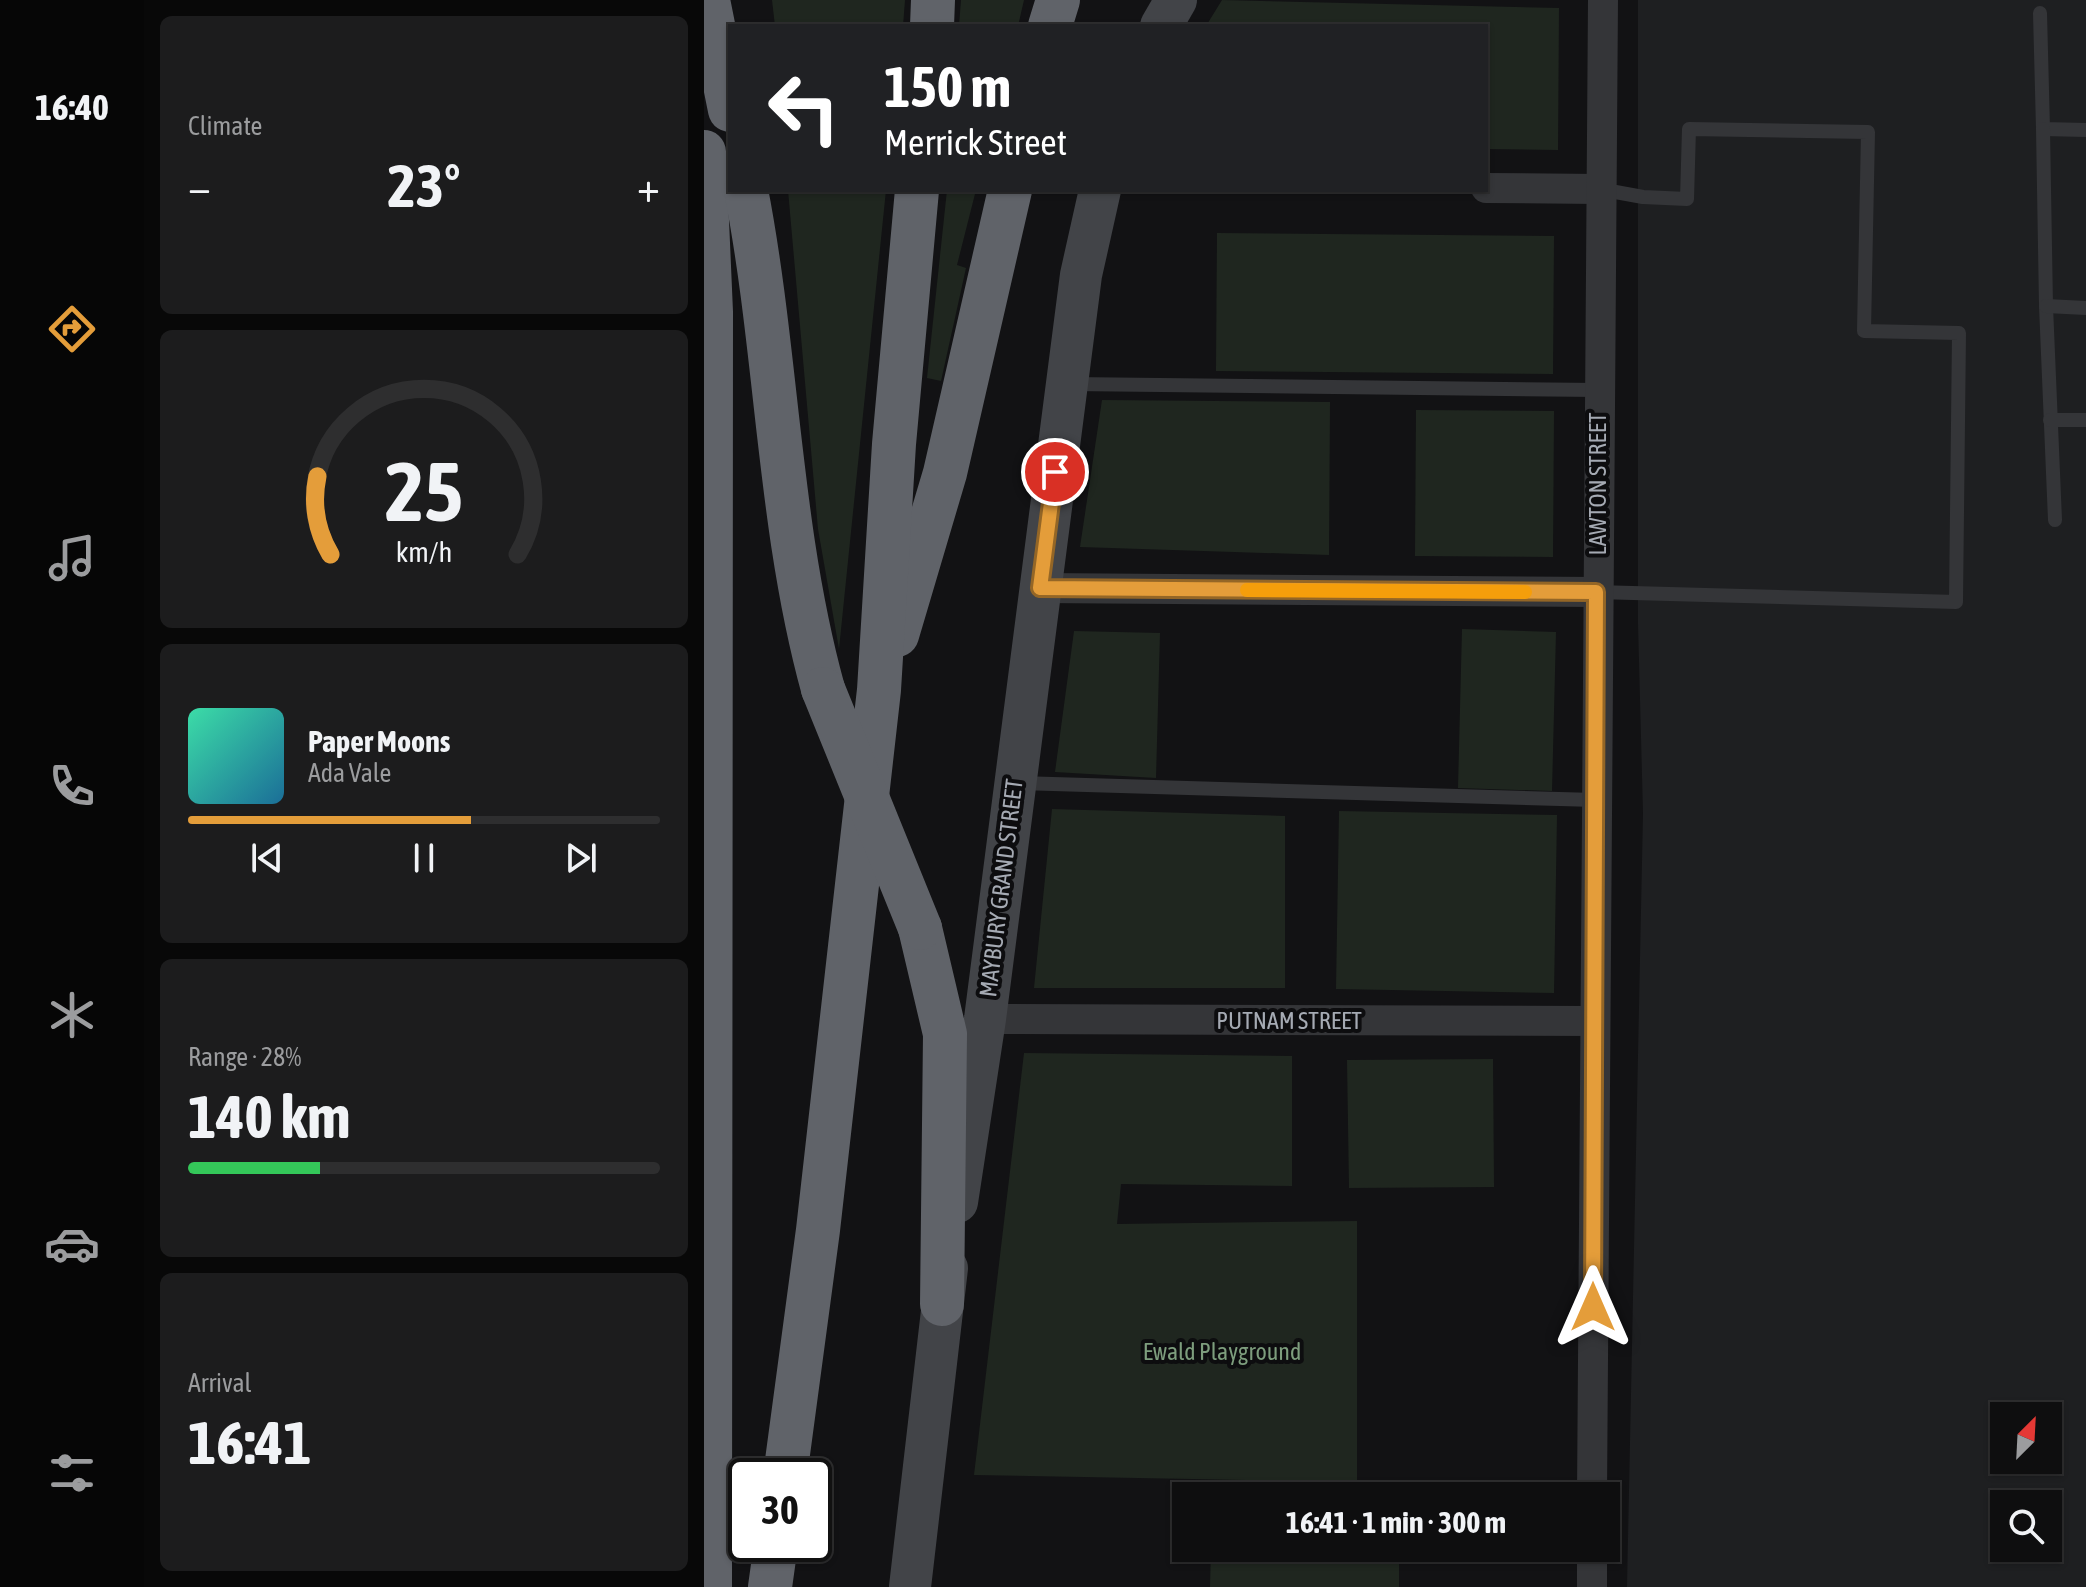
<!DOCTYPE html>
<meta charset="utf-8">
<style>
body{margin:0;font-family:"Asap Condensed",sans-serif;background:#1c1c1d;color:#f1f3f6;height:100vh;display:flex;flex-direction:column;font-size:30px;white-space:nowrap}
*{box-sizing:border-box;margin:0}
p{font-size:26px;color:#9b9c9e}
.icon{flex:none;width:44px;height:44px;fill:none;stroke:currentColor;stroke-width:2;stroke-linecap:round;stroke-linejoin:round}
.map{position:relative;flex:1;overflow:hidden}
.panel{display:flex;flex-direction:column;gap:16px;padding:16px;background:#080808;width:560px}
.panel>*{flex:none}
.guide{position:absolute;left:24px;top:24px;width:760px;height:168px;border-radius:0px;box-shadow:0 2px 6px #0004,0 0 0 2px #2e2e2f;background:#202124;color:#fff;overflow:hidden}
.needle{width:52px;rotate:24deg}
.buttons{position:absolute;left:1286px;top:1402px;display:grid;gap:16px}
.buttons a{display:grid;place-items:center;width:72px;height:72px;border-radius:0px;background:#0e0e0f;box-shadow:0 2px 6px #0004,0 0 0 2px #2e2e2f;font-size:40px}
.speed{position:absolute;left:24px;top:1458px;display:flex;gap:16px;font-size:40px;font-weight:700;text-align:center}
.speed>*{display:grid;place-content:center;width:104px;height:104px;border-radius:50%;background:#0e0e0f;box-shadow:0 2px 6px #0004,0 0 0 2px #2e2e2f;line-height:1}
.speed .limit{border:4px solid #111;border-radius:12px;background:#fff;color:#111}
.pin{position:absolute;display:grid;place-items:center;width:68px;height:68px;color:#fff;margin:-34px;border:4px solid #fff;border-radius:50%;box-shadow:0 2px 8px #0007}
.me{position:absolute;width:88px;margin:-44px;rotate:0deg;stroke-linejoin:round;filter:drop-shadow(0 0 6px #0008)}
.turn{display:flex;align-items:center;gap:28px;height:168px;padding:0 24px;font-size:36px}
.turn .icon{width:104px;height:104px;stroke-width:2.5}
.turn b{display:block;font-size:56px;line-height:68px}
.big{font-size:60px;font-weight:700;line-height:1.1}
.panel .tile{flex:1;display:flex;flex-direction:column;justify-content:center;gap:12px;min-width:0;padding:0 28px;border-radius:12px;background:#1c1c1d}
.panel .dial{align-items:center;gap:0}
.dial svg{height:208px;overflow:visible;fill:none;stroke:#2e2e2f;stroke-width:7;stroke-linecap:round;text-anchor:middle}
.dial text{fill:#f1f3f6;stroke:none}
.song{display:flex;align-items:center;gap:24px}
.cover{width:96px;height:96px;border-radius:12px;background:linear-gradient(135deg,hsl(160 70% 55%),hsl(200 70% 35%))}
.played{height:8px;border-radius:4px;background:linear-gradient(90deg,#e49d3a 60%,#2e2e2f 60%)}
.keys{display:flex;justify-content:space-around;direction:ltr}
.heat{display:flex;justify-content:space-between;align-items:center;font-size:44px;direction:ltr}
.charge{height:12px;border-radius:6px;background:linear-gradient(90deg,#34c759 28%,#2e2e2f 0)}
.trip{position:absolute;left:468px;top:1482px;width:448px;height:80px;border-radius:0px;background:#0e0e0f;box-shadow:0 2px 6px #0004,0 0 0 2px #2e2e2f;font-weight:700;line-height:80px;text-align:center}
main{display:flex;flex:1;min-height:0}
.tabs{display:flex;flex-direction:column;width:144px;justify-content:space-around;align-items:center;background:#060606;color:#9b9c9e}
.tabs .icon{width:56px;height:56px}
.tabs .selected{color:#e49d3a}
.tabs b{font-size:36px;color:#f1f3f6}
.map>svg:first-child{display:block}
.built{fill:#1e1f21;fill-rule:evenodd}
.green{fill:#1f261f}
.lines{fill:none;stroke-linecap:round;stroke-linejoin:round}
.lane{stroke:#343538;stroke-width:14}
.street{stroke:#343538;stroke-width:30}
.secondary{stroke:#424448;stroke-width:42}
.highway{stroke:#606369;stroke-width:44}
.highway-bridge{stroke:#606369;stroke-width:44}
.route-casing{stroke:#946626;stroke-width:20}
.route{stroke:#e49d3a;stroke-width:14}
.slow{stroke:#f59e0b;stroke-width:14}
.labels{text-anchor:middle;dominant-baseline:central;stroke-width:8;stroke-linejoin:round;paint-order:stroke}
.street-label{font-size:24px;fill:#a5aab3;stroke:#0d0d0f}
.park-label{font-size:24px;fill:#7d9d7d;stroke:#0d0d0f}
</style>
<main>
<nav class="tabs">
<b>16:40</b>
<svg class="icon selected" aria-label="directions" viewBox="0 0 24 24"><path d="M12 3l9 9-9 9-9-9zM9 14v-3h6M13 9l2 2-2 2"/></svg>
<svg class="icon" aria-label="music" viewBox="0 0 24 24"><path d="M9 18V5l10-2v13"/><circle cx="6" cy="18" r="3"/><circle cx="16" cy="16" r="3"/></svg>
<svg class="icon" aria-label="phone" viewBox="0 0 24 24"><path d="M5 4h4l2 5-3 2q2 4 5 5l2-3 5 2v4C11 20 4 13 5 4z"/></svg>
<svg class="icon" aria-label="climate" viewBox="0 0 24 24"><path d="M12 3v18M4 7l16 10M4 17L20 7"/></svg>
<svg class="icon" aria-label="car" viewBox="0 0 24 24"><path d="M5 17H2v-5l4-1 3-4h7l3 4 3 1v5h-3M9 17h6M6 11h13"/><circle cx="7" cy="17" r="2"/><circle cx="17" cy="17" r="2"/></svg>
<svg class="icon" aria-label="filters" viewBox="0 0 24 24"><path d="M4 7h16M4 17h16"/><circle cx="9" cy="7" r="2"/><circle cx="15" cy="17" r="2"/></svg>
</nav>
<section class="panel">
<div class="tile"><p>Climate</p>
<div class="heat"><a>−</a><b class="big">23°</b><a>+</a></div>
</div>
<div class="tile dial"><svg viewBox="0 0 100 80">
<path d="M14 69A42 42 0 1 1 86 69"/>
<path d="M14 69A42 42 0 0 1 9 39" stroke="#e49d3a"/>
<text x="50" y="56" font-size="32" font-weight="700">25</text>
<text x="50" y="72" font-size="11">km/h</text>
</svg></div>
<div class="tile">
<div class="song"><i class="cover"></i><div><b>Paper Moons</b><p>Ada Vale</p></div></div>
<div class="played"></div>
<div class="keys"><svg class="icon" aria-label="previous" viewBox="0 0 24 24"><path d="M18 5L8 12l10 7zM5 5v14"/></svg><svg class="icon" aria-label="pause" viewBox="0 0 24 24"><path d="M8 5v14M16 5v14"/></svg><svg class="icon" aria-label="next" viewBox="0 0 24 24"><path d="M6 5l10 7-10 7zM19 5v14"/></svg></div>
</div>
<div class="tile"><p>Range · 28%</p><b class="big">140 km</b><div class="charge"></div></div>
<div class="tile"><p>Arrival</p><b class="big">16:41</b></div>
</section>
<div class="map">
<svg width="1382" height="1587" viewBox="0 0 1382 1587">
<rect width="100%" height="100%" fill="#121214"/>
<path class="built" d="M 934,0 L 1382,0 L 1382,1587 L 923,1587 L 939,813 L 934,624 ZM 1300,1416 L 1344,1416 L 1344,1460 L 1300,1460 ZM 1300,1504 L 1344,1504 L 1344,1548 L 1300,1548 Z"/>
<g class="green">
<polygon points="68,0 201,0 199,26 71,26"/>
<polygon points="257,0 320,0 314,26 255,26"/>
<polygon points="518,0 855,8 854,150 782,149 782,26 502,26"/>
<polygon points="84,190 182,190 135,649 114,529"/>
<polygon points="243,190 272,190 253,265 262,268 237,381 223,378"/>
<polygon points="513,233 850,236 849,374 512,371"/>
<polygon points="398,400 626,402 625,555 376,547"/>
<polygon points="712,410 850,411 849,557 711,556"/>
<polygon points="758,629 852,632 848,791 754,788"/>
<polygon points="370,631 456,633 452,778 351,772"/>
<polygon points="348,809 581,816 581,988 330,988"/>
<polygon points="635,811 853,815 850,993 632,989"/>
<polygon points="320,1053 588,1056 588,1186 417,1184 413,1224 653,1221 653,1482 270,1475"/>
<polygon points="789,1059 790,1187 645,1188 643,1060"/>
<polygon points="507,1548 695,1548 695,1587 506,1587"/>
</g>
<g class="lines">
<g class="lane">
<polyline points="1336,13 1339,129 1382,130"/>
<polyline points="1339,129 1342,306 1351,520"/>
<polyline points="1342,306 1382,308"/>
<polyline points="367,384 894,390"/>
<polyline points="1346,420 1382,420"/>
<polyline points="892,592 1252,602 1255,333 1160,331 1164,132 985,129 983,199 939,197 895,189"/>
<polyline points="315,783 891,800"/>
</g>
<g class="street">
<polyline points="782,188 895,189"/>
<polyline points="336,588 892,592"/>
<polyline points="281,1019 889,1021"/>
<polyline points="888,1496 899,0"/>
<polyline points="888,1587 888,1548"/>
</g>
<g class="secondary">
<polyline points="457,26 472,0"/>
<polyline points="253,1202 281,1019 377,275 396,190"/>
<polyline points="206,1587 243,1268"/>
</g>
<g class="highway">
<polyline points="4,0 26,110"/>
<polyline points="228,26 229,0"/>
<polyline points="346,26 354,0"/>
<polyline points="0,152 7,312 6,1587"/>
<path d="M 42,190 C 74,355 74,526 119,689"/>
<polyline points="193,635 241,473 306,190"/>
<polyline points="216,928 241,1034 238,1304"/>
<polyline points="81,1476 114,1230 175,690 190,444 213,190"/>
<polyline points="66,1587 72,1544"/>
</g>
<polyline class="highway-bridge" points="119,689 216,928"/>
</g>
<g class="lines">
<defs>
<polyline id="route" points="351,472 336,588 892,592 889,1307"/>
</defs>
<use href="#route" class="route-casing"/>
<use href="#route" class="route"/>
<polyline class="slow" points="543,590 821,592"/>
</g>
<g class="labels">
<g class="street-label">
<text transform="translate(893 484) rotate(-90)">LAWTON STREET</text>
<text transform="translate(297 888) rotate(-83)">MAYBURY GRAND STREET</text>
<text x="585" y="1020">PUTNAM STREET</text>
</g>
<g class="park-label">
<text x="518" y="1351">Ewald Playground</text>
</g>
</g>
</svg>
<div class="buttons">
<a><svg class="needle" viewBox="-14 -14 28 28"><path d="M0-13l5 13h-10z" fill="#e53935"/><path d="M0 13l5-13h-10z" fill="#9b9c9e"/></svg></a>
<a><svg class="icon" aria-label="search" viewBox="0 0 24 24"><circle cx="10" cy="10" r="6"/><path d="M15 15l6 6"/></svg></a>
</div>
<div class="speed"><div class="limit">30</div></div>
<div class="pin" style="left:351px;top:472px;background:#d93025"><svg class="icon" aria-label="arrive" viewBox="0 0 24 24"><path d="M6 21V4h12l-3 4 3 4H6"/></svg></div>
<svg class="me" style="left:889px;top:1307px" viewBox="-20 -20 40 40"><path d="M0-17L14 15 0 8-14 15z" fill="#e49d3a" stroke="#fff" stroke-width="4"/></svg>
<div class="trip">16:41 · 1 min · 300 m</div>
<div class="guide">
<div class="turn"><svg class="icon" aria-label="left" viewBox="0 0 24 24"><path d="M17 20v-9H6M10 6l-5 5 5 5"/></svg><div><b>150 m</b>Merrick Street</div></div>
</div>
</div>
</main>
